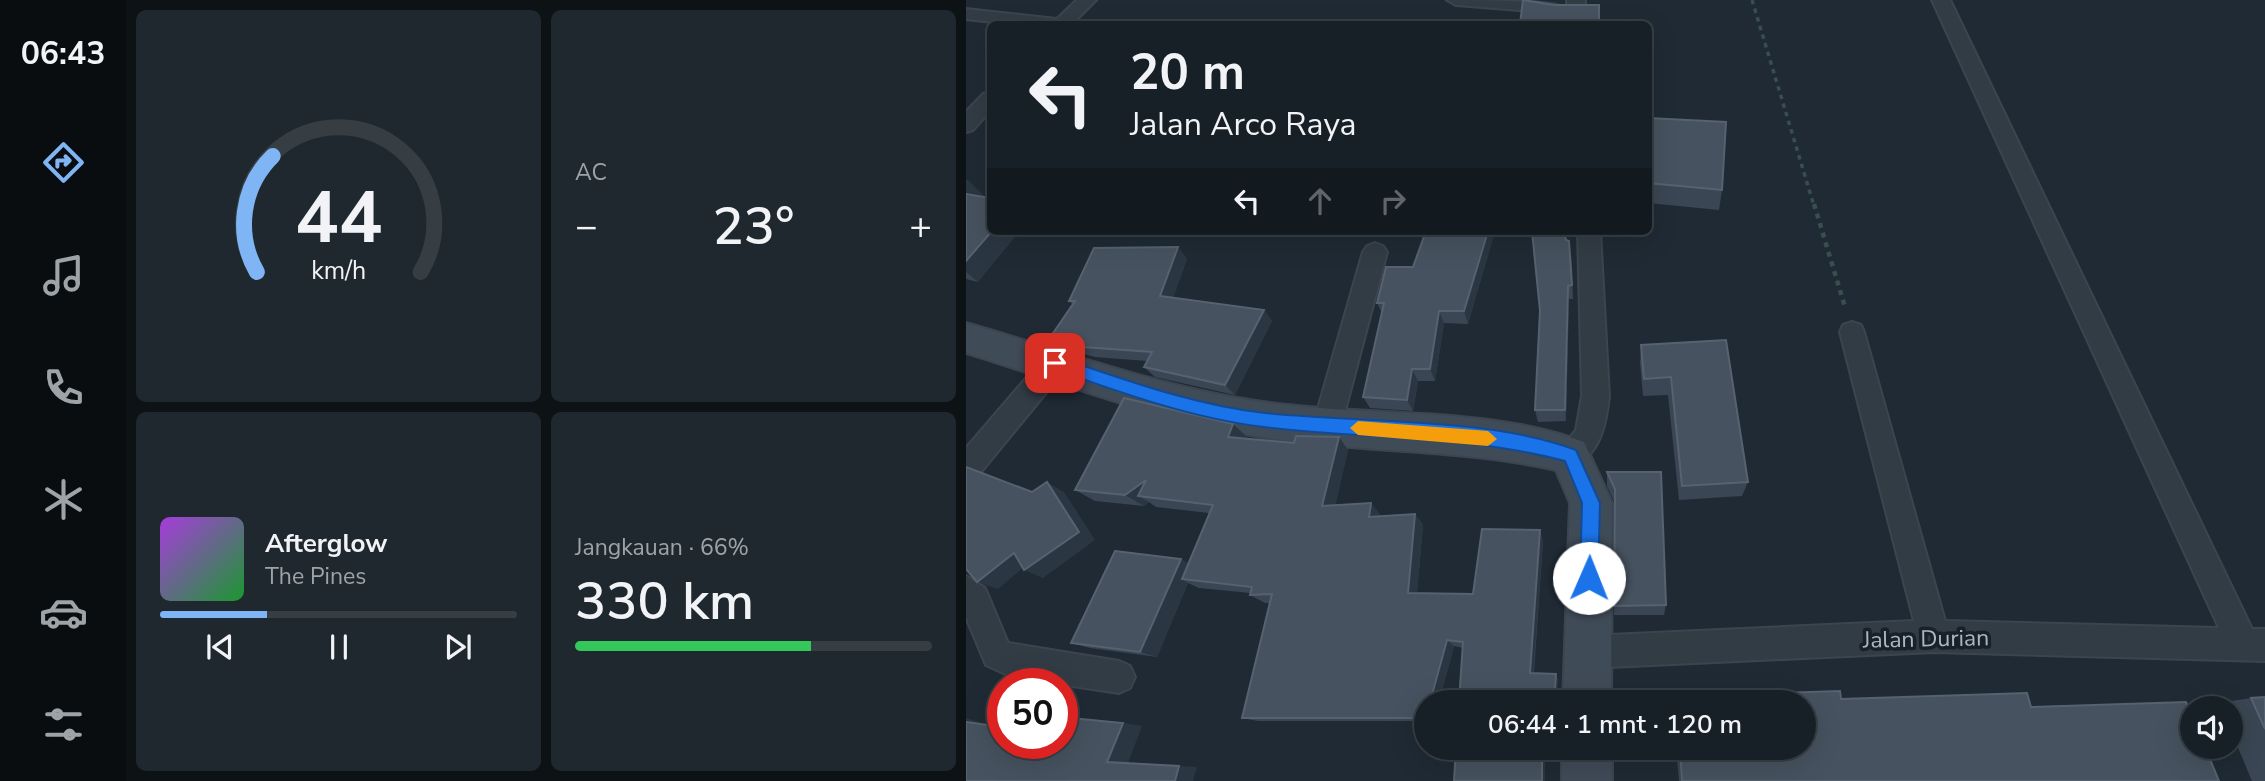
<!DOCTYPE html>
<html lang="id">
<meta charset="utf-8">
<style>
body{margin:0;font-family:"Nunito Sans",sans-serif;background:#20282f;color:#f1f3f6;height:100vh;display:flex;flex-direction:column;font-size:26px;white-space:nowrap}
*{box-sizing:border-box;margin:0}
p{font-size:23px;color:#9ea3a7}
.icon{flex:none;width:38px;height:38px;fill:none;stroke:currentColor;stroke-width:2;stroke-linecap:round;stroke-linejoin:round}
.map{position:relative;flex:1;overflow:hidden}
.details{display:flex;flex-direction:column;gap:10px;padding:10px;background:#0d1215;width:840px}
.details>*{flex:none}
.top-card{position:absolute;left:21px;top:21px;width:665px;height:214px;border-radius:10px;box-shadow:0 7px 28px #0002,0 0 0 2px #363e44;background:#172027;color:#f1f3f6;overflow:hidden}
.tools{position:absolute;left:1214px;top:696px;display:grid;gap:14px}
.tools a{display:grid;place-items:center;width:63px;height:63px;border-radius:50%;background:#172027;box-shadow:0 7px 28px #0002,0 0 0 2px #363e44;font-size:35px}
.speed{position:absolute;left:21px;top:668px;display:flex;gap:14px;font-size:35px;font-weight:700;text-align:center}
.speed>*{display:grid;place-content:center;width:91px;height:91px;border-radius:50%;background:#172027;box-shadow:0 7px 28px #0002,0 0 0 2px #363e44;line-height:1}
.speed .limit{border:10px solid #d22;background:#fff;color:#111}
.pin{position:absolute;display:grid;place-items:center;width:60px;height:60px;color:#fff;margin:-30px;border-radius:14px;box-shadow:0 4px 10px #0006}
.me{position:absolute;width:77px;margin:-38px;rotate:1deg;stroke-linejoin:round;filter:drop-shadow(0 0 5px #0008)}
.turn{display:flex;align-items:center;gap:24px;height:147px;padding:0 28px;font-size:32px}
.turn .icon{width:91px;height:91px;stroke-width:2.5}
.turn b{display:block;font-size:49px;line-height:60px}
.lanes{display:flex;align-items:center;height:66px;padding:0 28px;background:#0003;justify-content:center;gap:35px;direction:ltr}
.lanes .off{opacity:.35}
.big{font-size:52px;font-weight:600;line-height:1.1}
.details .card{flex:1;display:flex;flex-direction:column;justify-content:center;gap:10px;min-width:0;padding:0 24px;border-radius:10px;background:#20282f}
.details .dial{align-items:center;gap:0}
.dial svg{height:182px;overflow:visible;fill:none;stroke:#363e44;stroke-width:7;stroke-linecap:round;text-anchor:middle}
.dial text{fill:#f1f3f6;stroke:none}
.song{display:flex;align-items:center;gap:21px}
.cover{width:84px;height:84px;border-radius:10px;background:linear-gradient(135deg,hsl(280 70% 55%),hsl(130 70% 35%))}
.played{height:7px;border-radius:4px;background:linear-gradient(90deg,#7fb5f5 30%,#363e44 30%)}
.keys{display:flex;justify-content:space-around;direction:ltr}
.heat{display:flex;justify-content:space-between;align-items:center;font-size:38px;direction:ltr}
.charge{height:10px;border-radius:5px;background:linear-gradient(90deg,#34c759 66%,#363e44 0)}
.details .tiles{flex:1;display:grid;gap:10px;grid-template-columns:repeat(2,1fr)}
.trip{position:absolute;left:448px;top:690px;width:402px;height:70px;border-radius:35px;background:#172027;box-shadow:0 7px 28px #0002,0 0 0 2px #363e44;font-weight:600;line-height:70px;text-align:center}
main{display:flex;flex:1;min-height:0}
.tab-bar{display:flex;flex-direction:column;width:126px;justify-content:space-around;align-items:center;background:#090d10;color:#9ea3a7}
.tab-bar .icon{width:49px;height:49px}
.tab-bar .current{color:#7fb5f5}
.tab-bar b{font-size:32px;color:#f1f3f6}
.map>svg:first-child{display:block}
.lines{fill:none;stroke-linecap:round;stroke-linejoin:round}
.street-casing{stroke:#3c454f;stroke-width:4}
.secondary-casing{stroke:#3c454f;stroke-width:4}
.path-far1{stroke:#394e4e;stroke-width:3.5;stroke-dasharray:4.5 4.5;stroke-linecap:butt}
.path{stroke:#394e4e;stroke-width:4.5;stroke-dasharray:5 5;stroke-linecap:butt}
.street{fill:#323c45;fill-rule:evenodd}
.secondary{fill:#404b58;fill-rule:evenodd}
.wall{fill:#3a4653}
.shaded-wall{fill:#2a3642}
.building{fill:#46525f;stroke:#56626f;stroke-width:2}
.route{fill:#1a73e8;stroke:#114b97;stroke-width:2}
.slow{fill:#f59e0b}
.labels{text-anchor:middle;dominant-baseline:central;stroke-width:7;stroke-linejoin:round;paint-order:stroke}
.near-street-label{font-size:23px;fill:#acb6c2;stroke:#182129}
</style>
<main>
<nav class="tab-bar">
<b>06:43</b>
<svg class="icon current" aria-label="directions" viewBox="0 0 24 24"><path d="M12 3l9 9-9 9-9-9zM9 14v-3h6M13 9l2 2-2 2"/></svg>
<svg class="icon" aria-label="music" viewBox="0 0 24 24"><path d="M9 18V5l10-2v13"/><circle cx="6" cy="18" r="3"/><circle cx="16" cy="16" r="3"/></svg>
<svg class="icon" aria-label="phone" viewBox="0 0 24 24"><path d="M5 4h4l2 5-3 2q2 4 5 5l2-3 5 2v4C11 20 4 13 5 4z"/></svg>
<svg class="icon" aria-label="climate" viewBox="0 0 24 24"><path d="M12 3v18M4 7l16 10M4 17L20 7"/></svg>
<svg class="icon" aria-label="car" viewBox="0 0 24 24"><path d="M5 17H2v-5l4-1 3-4h7l3 4 3 1v5h-3M9 17h6M6 11h13"/><circle cx="7" cy="17" r="2"/><circle cx="17" cy="17" r="2"/></svg>
<svg class="icon" aria-label="filters" viewBox="0 0 24 24"><path d="M4 7h16M4 17h16"/><circle cx="9" cy="7" r="2"/><circle cx="15" cy="17" r="2"/></svg>
</nav>
<section class="details">
<div class="tiles">
<div class="card dial"><svg viewBox="0 0 100 80">
<path d="M14 69A42 42 0 1 1 86 69"/>
<path d="M14 69A42 42 0 0 1 21 18" stroke="#7fb5f5"/>
<text x="50" y="56" font-size="32" font-weight="700">44</text>
<text x="50" y="72" font-size="11">km/h</text>
</svg></div>
<div class="card"><p>AC</p>
<div class="heat"><a>−</a><b class="big">23°</b><a>+</a></div>
</div>
<div class="card">
<div class="song"><i class="cover"></i><div><b>Afterglow</b><p>The Pines</p></div></div>
<div class="played"></div>
<div class="keys"><svg class="icon" aria-label="previous" viewBox="0 0 24 24"><path d="M18 5L8 12l10 7zM5 5v14"/></svg><svg class="icon" aria-label="pause" viewBox="0 0 24 24"><path d="M8 5v14M16 5v14"/></svg><svg class="icon" aria-label="next" viewBox="0 0 24 24"><path d="M6 5l10 7-10 7zM19 5v14"/></svg></div>
</div>
<div class="card"><p>Jangkauan · 66%</p><b class="big">330 km</b><div class="charge"></div></div>
</div>
</section>
<div class="map">
<svg width="1299" height="781" viewBox="0 0 1299 781">
<rect width="100%" height="100%" fill="#1f2a34"/>
<g class="lines">
<defs>
<g id="street">
<polygon points="111,0 130,0 106,24 44,24 0,19 0,9 91,19"/>
<path d="M 481,0 C 503,0 588,0 600,8 L 591,13 L 490,5 Z"/>
<polygon points="601,0 619,0 620,24 602,24"/>
<polygon points="966,0 984,0 1286,629 1299,629 1299,661 968,652 621,668 610,663 605,652 610,641 621,636 948,621 874,332 877,325 886,322 895,325 898,332 979,621 1253,628"/>
<polygon points="24,92 24,111 7,130 0,132 0,112 17,94"/>
<path d="M 612,231 L 634,231 L 643,396 C 640,425 634,456 604,468 L 594,464 L 590,455 L 610,430 L 616,396 Z"/>
<polygon points="409,243 417,246 421,252 375,426 371,435 361,438 351,435 347,426 397,252 401,246"/>
<polygon points="89,352 98,355 102,363 98,371 10,478 0,482 0,448 80,355"/>
<polygon points="0,576 19,588 42,643 153,661 164,666 169,677 164,688 153,693 46,677 20,665 0,617"/>
</g>
<g id="secondary">
<path d="M 0,323 C 98,351 196,388 297,402 C 399,417 523,406 618,442 L 646,503 L 645,702 L 597,702 L 604,503 L 590,470 C 493,448 393,453 295,437 C 194,421 98,383 0,353 Z"/>
<rect x="596" y="747" width="50" height="34"/>
</g>
</defs>
<use href="#street" class="street-casing"/>
<use href="#secondary" class="secondary-casing"/>
<polyline class="path-far1" points="786,0 848,206"/>
<polyline class="path" points="848,204 879,307"/>
<use href="#street" class="street"/>
<use href="#secondary" class="secondary"/>
</g>
<g class="wall">
<polygon points="682,118 756,190 753,210 682,203"/>
<polygon points="0,180 18,196 17,197 12,282 0,279"/>
<polygon points="460,231 529,231 502,324 478,323 469,381 452,381 447,411 404,408 397,397 416,313 411,303 447,267"/>
<polygon points="600,240 605,255 607,299 603,299 600,421 572,422 569,410"/>
<polygon points="212,247 221,259 207,298 298,310 306,321 269,395 189,377 178,367 181,361 129,357 96,349 83,339 107,305 103,301"/>
<polygon points="760,340 782,482 776,496 713,500 702,395 677,396 674,363 675,345"/>
<polygon points="267,424 281,437 280,439 328,443 373,437 382,450 369,505 414,514 414,517 449,514 457,525 451,593 507,594 574,530 577,541 568,673 592,679 591,702 493,702 497,648 488,646 473,702 460,702 460,721 292,721 276,718 304,603 299,603 284,595 284,593 233,588 222,583 191,657 124,648 105,643 223,563 243,513 190,507 183,502 178,506 129,501 109,490"/>
<polygon points="641,472 700,605 698,615 648,615 649,503 641,486"/>
<polygon points="710,696 875,699 1253,781 713,781 710,747 838,747 838,702 708,702"/>
<polygon points="1299,697 1299,781 1286,781 1265,731 1265,709 1256,709 1253,703 1285,698"/>
</g>
<g class="shaded-wall">
<polygon points="2,180 18,196 9,207 0,199 0,183"/>
<polygon points="26,231 54,231 12,282 0,272 0,261"/>
<polygon points="522,231 529,231 502,324 498,311"/>
<polygon points="212,247 221,259 204,307 194,296"/>
<polygon points="602,286 603,299 600,421 599,410"/>
<polygon points="298,310 306,321 269,395 259,385"/>
<polygon points="473,311 478,323 469,381 464,369"/>
<polygon points="446,369 452,381 447,411 441,400"/>
<polygon points="267,424 281,437 276,450 262,437"/>
<polygon points="373,437 382,450 367,517 356,506"/>
<polygon points="180,480 172,496 183,502 178,506 159,495"/>
<polygon points="81,482 98,492 129,540 77,578 58,570"/>
<polygon points="405,503 414,514 412,528 403,517"/>
<polygon points="449,514 457,525 450,602 442,593"/>
<polygon points="574,530 577,541 567,678 564,673"/>
<polygon points="48,553 66,560 32,589 11,582"/>
<polygon points="215,559 229,567 216,579 222,583 191,657 174,652"/>
<polygon points="481,640 488,646 473,702 464,702"/>
<polygon points="590,674 592,679 591,702 588,702"/>
<polygon points="0,718 19,724 0,722"/>
<polygon points="157,723 176,726 162,763 141,762"/>
<polygon points="586,747 589,747 588,760 585,758"/>
<polygon points="576,758 579,760 579,781 576,781"/>
<polygon points="213,766 231,767 227,781 209,781"/>
</g>
<g class="building">
<polygon points="557,0 588,5 633,5 633,24 554,24"/>
<polygon points="682,118 760,122 756,190 682,183"/>
<polygon points="0,194 24,198 24,231 26,231 0,261"/>
<polygon points="460,231 522,231 498,311 473,311 464,369 446,369 441,400 397,397 418,303 411,303 420,267 447,267"/>
<polygon points="566,231 598,231 600,240 603,241 606,285 602,286 599,410 569,410 574,311"/>
<polygon points="212,247 194,296 298,310 259,385 178,367 186,352 117,347 83,339 109,301 103,301 128,248"/>
<polygon points="760,340 782,482 716,486 705,377 678,379 675,345"/>
<polygon points="158,398 267,424 262,437 328,443 330,436 373,437 356,506 405,503 403,517 449,514 442,593 507,594 516,529 574,530 564,673 590,674 588,702 493,702 497,642 481,640 464,702 460,702 459,718 276,718 306,594 284,595 286,587 216,579 247,505 172,496 180,480 159,495 109,490"/>
<polygon points="0,467 66,492 81,482 113,532 58,570 48,553 11,582 0,569"/>
<polygon points="641,472 695,472 700,605 648,606 649,489"/>
<polygon points="149,551 215,559 174,652 105,643"/>
<polygon points="874,691 875,699 1061,693 1065,707 1220,702 1227,717 1227,747 1239,747 1253,781 716,781 714,747 838,747 838,702 711,702 710,696"/>
<polygon points="1299,697 1299,729 1285,698"/>
<polygon points="105,718 157,723 141,762 213,766 209,781 0,781 0,722 37,727 37,744 96,744 96,735"/>
<polygon points="490,747 586,747 585,758 576,758 576,781 488,781"/>
</g>
<path class="route" d="M 89,356 C 157,379 227,405 299,413 C 394,423 523,417 610,450 L 634,503 L 632,578 L 630,584 L 623,587 L 617,584 L 614,578 L 616,503 L 599,461 C 500,435 398,439 298,427 C 224,418 153,392 83,367 L 83,358 Z"/>
<polygon class="slow" points="392,421 522,431 531,439 522,446 392,435 384,428"/>
<g class="labels">
<g class="near-street-label">
<text transform="translate(960 639) rotate(-1)">Jalan Durian</text>
</g>
</g>
</svg>
<div class="tools">
<a><svg class="icon" aria-label="sound" viewBox="0 0 24 24"><path d="M4 9h4l5-4v14l-5-4H4zM17 9q2 3 0 6"/></svg></a>
</div>
<div class="speed"><div class="limit">50</div></div>
<div class="pin" style="left:89px;top:363px;background:#d93025"><svg class="icon" aria-label="arrive" viewBox="0 0 24 24"><path d="M6 21V4h12l-3 4 3 4H6"/></svg></div>
<svg class="me" style="left:623px;top:578px" viewBox="-20 -20 40 40"><circle r="19" fill="#fff"/><path d="M0-13L10 11 0 6-10 11z" fill="#1a73e8"/></svg>
<div class="trip">06:44 · 1 mnt · 120 m</div>
<div class="top-card">
<div class="turn"><svg class="icon" aria-label="left" viewBox="0 0 24 24"><path d="M17 20v-9H6M10 6l-5 5 5 5"/></svg><div><b>20 m</b>Jalan Arco Raya</div></div>
<div class="lanes"><svg class="icon" aria-label="left" viewBox="0 0 24 24"><path d="M17 20v-9H6M10 6l-5 5 5 5"/></svg><svg class="icon off" aria-label="ahead" viewBox="0 0 24 24"><path d="M12 20V5M6 11l6-6 6 6"/></svg><svg class="icon off" aria-label="right" viewBox="0 0 24 24"><path d="M7 20v-9h11M14 6l5 5-5 5"/></svg></div>
</div>
</div>
</main>
